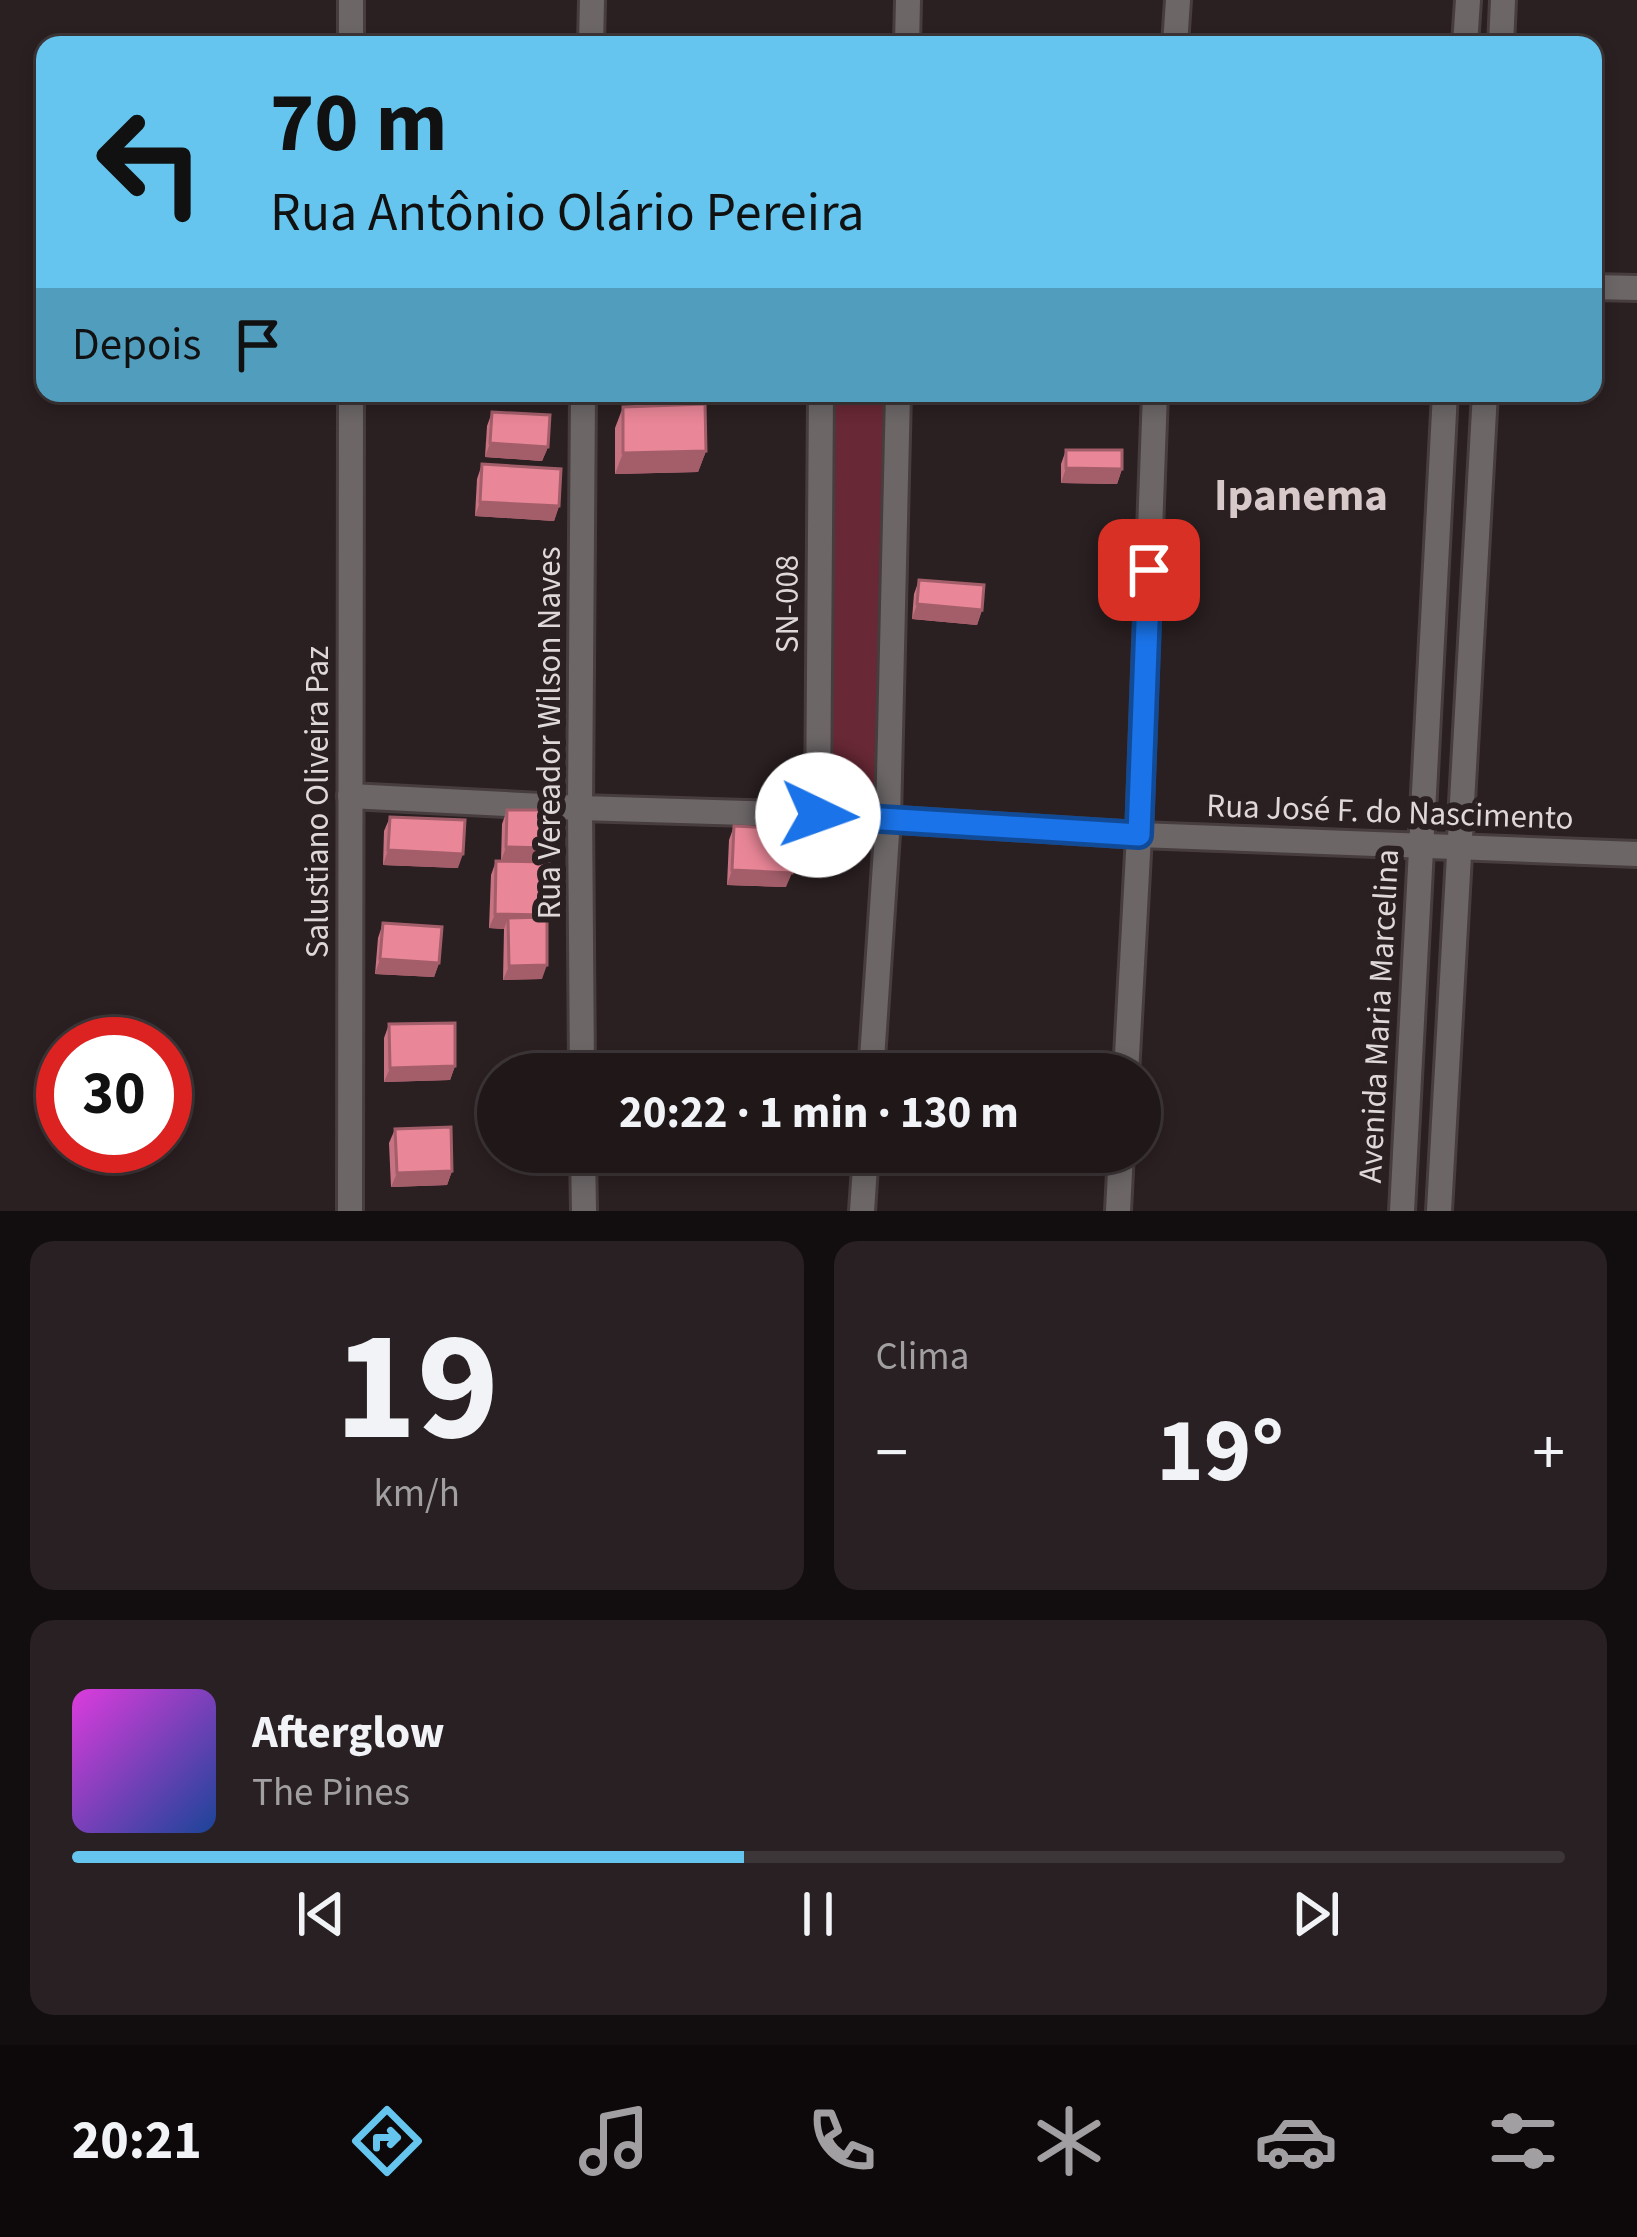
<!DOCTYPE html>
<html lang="pt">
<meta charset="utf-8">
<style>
body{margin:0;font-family:"Source Sans 3",sans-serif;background:#282022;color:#f1f3f6;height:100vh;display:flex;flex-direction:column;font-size:45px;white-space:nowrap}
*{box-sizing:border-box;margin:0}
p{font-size:39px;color:#a29fa2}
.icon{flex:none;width:66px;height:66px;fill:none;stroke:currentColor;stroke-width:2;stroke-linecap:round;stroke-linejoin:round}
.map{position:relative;height:1211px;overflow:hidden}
.drawer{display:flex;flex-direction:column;gap:30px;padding:30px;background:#120d0e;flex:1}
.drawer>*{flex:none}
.banner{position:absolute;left:36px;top:36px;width:1566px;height:366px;border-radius:24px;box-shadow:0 6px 18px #0003,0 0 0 3px #3d3638;background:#65c5ee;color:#111;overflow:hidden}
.speed{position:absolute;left:36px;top:1017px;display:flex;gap:24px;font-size:60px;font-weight:700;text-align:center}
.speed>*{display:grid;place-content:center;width:156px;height:156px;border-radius:50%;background:#201719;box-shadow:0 6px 18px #0003,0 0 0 3px #3d3638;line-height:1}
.speed .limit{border:18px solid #d22;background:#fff;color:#111}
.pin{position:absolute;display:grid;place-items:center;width:102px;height:102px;color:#fff;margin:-51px;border-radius:24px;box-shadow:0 6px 18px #0006}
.me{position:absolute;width:132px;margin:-66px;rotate:93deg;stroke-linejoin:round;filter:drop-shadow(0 0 9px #0008)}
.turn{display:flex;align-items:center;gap:42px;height:252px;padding:0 36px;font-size:54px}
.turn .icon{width:156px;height:156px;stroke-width:2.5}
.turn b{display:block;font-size:84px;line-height:102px}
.then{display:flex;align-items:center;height:114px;padding:0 36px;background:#0003;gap:24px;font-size:45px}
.big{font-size:90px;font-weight:700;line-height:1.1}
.drawer .tile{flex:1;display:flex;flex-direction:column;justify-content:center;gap:18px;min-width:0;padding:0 42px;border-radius:24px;background:#282022}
.drawer .dial{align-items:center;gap:0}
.dial b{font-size:156px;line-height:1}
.song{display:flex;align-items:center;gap:36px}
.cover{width:144px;height:144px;border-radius:18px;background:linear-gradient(135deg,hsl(300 70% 55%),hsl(220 70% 35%))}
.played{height:12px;border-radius:6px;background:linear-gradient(90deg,#65c5ee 45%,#3d3638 45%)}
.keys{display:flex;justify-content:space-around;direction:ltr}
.heat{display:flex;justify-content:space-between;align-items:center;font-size:66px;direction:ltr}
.drawer .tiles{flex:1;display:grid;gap:30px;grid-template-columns:1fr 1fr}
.tile:last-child{grid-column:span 2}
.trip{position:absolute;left:477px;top:1053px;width:684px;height:120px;border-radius:60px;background:#201719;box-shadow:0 6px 18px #0003,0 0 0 3px #3d3638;font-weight:700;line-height:120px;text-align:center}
.dock{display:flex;height:192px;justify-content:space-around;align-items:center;background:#0d090a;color:#a29fa2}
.dock .icon{width:84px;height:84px}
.dock .selected{color:#65c5ee}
.dock b{font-size:54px;color:#f1f3f6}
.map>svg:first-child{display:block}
.green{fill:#682835}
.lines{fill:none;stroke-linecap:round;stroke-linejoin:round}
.street-casing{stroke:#473d3e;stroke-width:30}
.street{stroke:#6c6667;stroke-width:24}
.wall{fill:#c87382}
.shaded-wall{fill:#a35e6a}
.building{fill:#e98697;stroke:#a35e6a;stroke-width:3}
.route-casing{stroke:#114b97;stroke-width:30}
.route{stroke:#1a73e8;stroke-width:21}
.labels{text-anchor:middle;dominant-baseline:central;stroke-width:12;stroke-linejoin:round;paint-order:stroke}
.street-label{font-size:33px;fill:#dfd8d8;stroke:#2a1f21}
.district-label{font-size:45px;font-weight:bold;fill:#d7c8ca;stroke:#2a1f21}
</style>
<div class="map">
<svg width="1637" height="1211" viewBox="0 0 1637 1211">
<rect width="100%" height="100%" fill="#2a1f21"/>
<polygon class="green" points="821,393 898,393 888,819 818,815"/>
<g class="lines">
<defs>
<g id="street">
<polyline points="351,0 351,45"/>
<polyline points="591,45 592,0"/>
<polyline points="907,45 908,0"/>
<polyline points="1175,45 1178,0"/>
<polyline points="1465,45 1468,0"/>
<polyline points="1501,45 1503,0"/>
<polyline points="1593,287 1637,288"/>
<polyline points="350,796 580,808 818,815 1139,835 1637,854"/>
<polyline points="818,815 821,393"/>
<polyline points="582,1074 580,808 583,393"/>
<polyline points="871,1074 888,819 898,393"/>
<polyline points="1126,1074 1139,835 1155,393"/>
<polyline points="583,1152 584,1211"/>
<polyline points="350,1211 351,393"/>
<polyline points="862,1211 866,1152"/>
<polyline points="1118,1211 1121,1152"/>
<polyline points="1402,1211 1445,393"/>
<polyline points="1439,1211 1485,393"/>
</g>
</defs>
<use href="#street" class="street-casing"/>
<use href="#street" class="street"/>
</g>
<g class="wall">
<polygon points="623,407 706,451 698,472 615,474 615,428"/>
<polygon points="492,412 548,447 542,461 485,457 487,426"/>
<polygon points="1066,450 1122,469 1117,484 1061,483 1061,464"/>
<polygon points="482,464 559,506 554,521 475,516 477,479"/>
<polygon points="919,580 982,610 977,625 912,619 914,594"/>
<polygon points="507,810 548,848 543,862 547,915 542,979 503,980 504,929 489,928 491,875 496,861 501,861 502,824"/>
<polygon points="390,817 458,868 383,865 384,831"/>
<polygon points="734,826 786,887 727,885 729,840"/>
<polygon points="383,923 439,963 434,977 375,974 378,938"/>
<polygon points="389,1024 455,1066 450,1080 384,1082 384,1038"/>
<polygon points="395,1129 452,1171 447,1185 391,1187 389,1143"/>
</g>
<g class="shaded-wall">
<polygon points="490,443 548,447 542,461 485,457"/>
<polygon points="706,451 698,472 615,474 623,453"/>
<polygon points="1066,468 1122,469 1117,484 1061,483"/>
<polygon points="480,502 559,506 554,521 475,516"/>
<polygon points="917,604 982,610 977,625 912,619"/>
<polygon points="506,847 548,848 543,862 501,861"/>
<polygon points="388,850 463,854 458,868 383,865"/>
<polygon points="732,870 792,873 786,887 727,885"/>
<polygon points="495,914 547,915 542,930 508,918 504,929 489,928"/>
<polygon points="380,959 439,963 434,977 375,974"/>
<polygon points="547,965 542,979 503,980 509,966"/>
<polygon points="455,1066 450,1080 384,1082 390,1068"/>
<polygon points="452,1171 447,1185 391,1187 397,1173"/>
</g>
<g class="building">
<polygon points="705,404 706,451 623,453 623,407"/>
<polygon points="492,412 550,415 548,447 490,443"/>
<polygon points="1066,450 1122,450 1122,469 1066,468"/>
<polygon points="482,464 561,469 559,506 480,502"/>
<polygon points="919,580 984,585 982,610 917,604"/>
<polygon points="507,810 549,810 548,848 506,847"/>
<polygon points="390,817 465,820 463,854 388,850"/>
<polygon points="734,826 794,829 792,873 732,870"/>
<polygon points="496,861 549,862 547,915 495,914"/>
<polygon points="547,917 547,965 509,966 508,918"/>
<polygon points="383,923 442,927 439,963 380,959"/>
<polygon points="455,1023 455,1066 390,1068 389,1024"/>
<polygon points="451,1127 452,1171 397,1173 395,1129"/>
</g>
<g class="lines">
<defs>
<polyline id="route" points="818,815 1139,835 1149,570"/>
</defs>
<use href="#route" class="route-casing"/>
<use href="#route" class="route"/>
</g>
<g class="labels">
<g class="street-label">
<text transform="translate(787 604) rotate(-90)">SN-008</text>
<text transform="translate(549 733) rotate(-90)">Rua Vereador Wilson Naves</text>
<text transform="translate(317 802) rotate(-90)">Salustiano Oliveira Paz</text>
<text transform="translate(1390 812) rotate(2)">Rua José F. do Nascimento</text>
<text transform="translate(1379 1016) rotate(-87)">Avenida Maria Marcelina</text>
</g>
<g class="district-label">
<text x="1301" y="496">Ipanema</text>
</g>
</g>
</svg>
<div class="speed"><div class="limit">30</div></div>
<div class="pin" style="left:1149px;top:570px;background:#d93025"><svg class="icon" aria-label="arrive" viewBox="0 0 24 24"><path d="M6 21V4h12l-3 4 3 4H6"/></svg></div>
<svg class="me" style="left:818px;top:815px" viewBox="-20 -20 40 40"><circle r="19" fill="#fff"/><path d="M0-13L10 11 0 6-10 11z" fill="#1a73e8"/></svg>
<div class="trip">20:22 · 1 min · 130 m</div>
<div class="banner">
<div class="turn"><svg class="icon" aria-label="left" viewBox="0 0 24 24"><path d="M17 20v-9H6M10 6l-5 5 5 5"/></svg><div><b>70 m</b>Rua Antônio Olário Pereira</div></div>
<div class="then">Depois<svg class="icon" aria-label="arrive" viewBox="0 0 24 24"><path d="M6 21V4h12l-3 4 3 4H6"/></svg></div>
</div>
</div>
<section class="drawer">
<div class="tiles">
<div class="tile dial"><b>19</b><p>km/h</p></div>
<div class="tile"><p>Clima</p>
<div class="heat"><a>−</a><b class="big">19°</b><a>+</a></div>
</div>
<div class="tile">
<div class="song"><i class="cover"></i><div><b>Afterglow</b><p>The Pines</p></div></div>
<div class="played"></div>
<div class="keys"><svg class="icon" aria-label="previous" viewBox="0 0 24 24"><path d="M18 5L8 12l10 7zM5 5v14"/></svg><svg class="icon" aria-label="pause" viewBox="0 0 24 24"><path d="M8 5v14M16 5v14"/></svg><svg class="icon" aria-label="next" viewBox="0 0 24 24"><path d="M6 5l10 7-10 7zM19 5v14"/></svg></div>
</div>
</div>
</section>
<nav class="dock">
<b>20:21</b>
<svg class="icon selected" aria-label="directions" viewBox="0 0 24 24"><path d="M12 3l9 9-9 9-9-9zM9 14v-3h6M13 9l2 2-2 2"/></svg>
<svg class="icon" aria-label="music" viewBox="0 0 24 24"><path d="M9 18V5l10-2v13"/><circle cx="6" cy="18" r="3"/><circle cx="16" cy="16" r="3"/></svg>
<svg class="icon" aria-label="phone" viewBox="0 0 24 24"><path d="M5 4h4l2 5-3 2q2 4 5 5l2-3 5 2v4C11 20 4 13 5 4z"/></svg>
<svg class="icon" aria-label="climate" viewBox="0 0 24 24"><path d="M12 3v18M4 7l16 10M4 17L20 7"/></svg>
<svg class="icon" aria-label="car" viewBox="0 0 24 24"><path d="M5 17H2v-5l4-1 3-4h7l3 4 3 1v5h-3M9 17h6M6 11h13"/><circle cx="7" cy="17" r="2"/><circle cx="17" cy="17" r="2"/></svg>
<svg class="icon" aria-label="filters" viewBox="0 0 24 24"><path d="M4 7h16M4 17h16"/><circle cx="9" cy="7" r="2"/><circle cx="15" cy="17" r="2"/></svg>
</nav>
